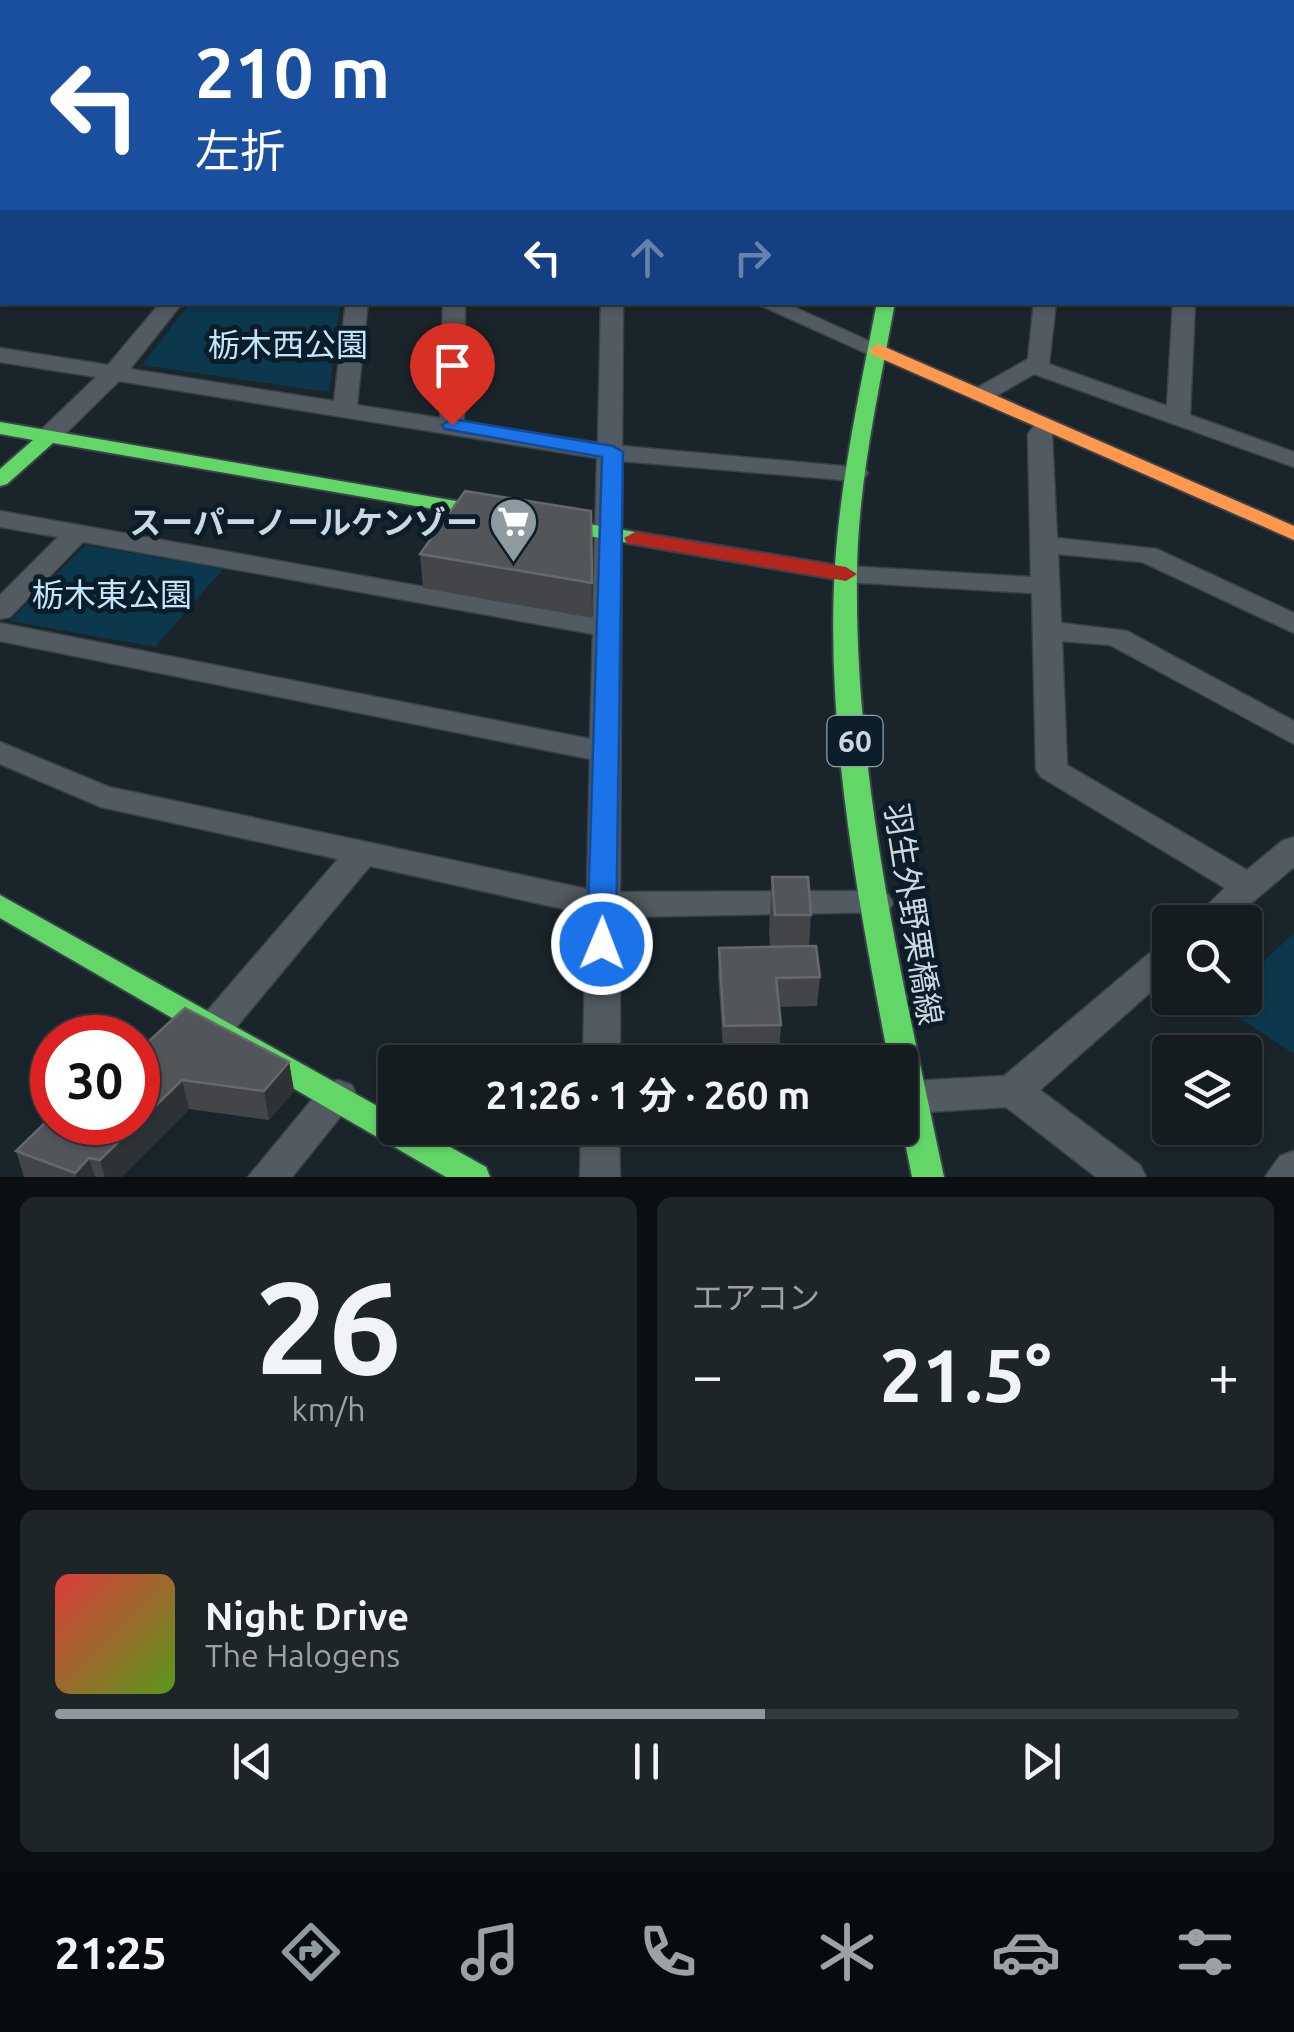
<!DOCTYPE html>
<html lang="ja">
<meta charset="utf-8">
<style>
body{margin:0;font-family:Ubuntu,"Noto Sans JP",sans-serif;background:#1d2529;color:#f1f3f6;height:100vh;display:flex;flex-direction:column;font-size:38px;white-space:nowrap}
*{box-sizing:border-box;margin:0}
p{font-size:32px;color:#9da1a5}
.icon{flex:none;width:55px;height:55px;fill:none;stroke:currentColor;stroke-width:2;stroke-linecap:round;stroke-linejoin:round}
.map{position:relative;height:1177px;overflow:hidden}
.drawer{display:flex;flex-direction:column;gap:20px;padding:20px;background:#0b0f12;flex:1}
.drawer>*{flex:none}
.guide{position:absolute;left:0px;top:0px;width:1295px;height:305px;box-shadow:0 2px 8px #0004,0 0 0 2px #333a3e;background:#1a4fa0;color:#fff;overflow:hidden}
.controls{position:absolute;left:1152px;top:905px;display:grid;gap:20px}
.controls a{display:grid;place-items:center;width:110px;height:110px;border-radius:10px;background:#141c20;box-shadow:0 2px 8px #0004,0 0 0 2px #333a3e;font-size:50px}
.speed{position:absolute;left:30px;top:1015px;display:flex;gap:20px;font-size:50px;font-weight:700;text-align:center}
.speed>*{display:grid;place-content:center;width:130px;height:130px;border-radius:50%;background:#141c20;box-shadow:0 2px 8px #0004,0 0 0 2px #333a3e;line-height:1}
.speed .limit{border:15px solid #d22;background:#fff;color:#111}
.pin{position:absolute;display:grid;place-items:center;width:85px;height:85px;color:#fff;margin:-102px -42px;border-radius:50% 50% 50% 0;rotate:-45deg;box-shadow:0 0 10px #0007}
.pin .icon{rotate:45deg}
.me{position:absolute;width:110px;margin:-55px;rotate:1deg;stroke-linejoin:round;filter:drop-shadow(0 0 8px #0008)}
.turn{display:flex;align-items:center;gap:35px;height:210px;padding:0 30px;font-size:45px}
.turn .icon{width:130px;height:130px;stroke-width:2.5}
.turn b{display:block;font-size:70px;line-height:85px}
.lanes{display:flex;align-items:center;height:95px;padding:0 30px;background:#0003;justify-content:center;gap:50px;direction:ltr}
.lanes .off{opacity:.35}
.big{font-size:75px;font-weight:700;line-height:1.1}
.drawer .tile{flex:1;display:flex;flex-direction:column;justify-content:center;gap:15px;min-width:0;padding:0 35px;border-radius:15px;background:#1d2529}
.drawer .dial{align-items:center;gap:0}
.dial b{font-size:130px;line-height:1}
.song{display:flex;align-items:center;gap:30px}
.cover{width:120px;height:120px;border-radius:15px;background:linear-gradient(135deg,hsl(0 70% 55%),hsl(90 70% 35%))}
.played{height:10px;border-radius:5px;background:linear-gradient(90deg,#8e99a0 60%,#333a3e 60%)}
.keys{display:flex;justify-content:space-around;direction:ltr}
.heat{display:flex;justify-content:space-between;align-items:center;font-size:55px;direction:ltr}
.drawer .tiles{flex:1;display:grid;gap:20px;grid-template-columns:1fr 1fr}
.tile:last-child{grid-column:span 2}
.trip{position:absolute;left:378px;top:1045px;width:540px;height:100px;border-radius:10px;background:#141c20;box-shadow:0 2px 8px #0004,0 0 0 2px #333a3e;font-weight:700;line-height:100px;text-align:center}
.dock{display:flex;height:160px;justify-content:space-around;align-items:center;background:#080b0d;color:#9da1a5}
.dock .icon{width:70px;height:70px}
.dock .active{color:#8e99a0}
.dock b{font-size:45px;color:#f1f3f6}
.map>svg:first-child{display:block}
.green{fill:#0c384d}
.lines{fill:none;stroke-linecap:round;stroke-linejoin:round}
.canal{fill:#1a5776;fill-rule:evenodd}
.street-casing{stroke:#394248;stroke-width:3}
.fast-casing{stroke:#394248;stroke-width:4}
.slow-casing{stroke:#394248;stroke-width:4}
.jam-casing{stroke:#394248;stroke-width:4}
.street{fill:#525b61;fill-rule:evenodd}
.fast{fill:#63d668;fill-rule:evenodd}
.slow{fill:#ff974d;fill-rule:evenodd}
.jam{fill:#b3261e;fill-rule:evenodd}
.wall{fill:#434549}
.shaded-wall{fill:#2d3236}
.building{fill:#525559;stroke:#65696e;stroke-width:2.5}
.route{fill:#1a73e8;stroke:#114b97;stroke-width:2.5}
.labels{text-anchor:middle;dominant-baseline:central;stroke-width:10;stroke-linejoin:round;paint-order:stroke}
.shield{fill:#0a1d28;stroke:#92a0a8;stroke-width:2.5}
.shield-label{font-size:30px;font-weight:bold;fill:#ccd8df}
.park-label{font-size:32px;fill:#c4e5fa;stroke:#0a1d28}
.poi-label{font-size:32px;font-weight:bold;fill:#ccd8df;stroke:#0a1d28;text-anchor:end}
.street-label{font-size:32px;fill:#ccd8df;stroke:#0a1d28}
</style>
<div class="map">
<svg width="1294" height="1177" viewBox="0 0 1294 1177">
<rect width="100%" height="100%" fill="#1a252b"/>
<g class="green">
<polygon points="190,303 340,303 329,392 142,365"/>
<polygon points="86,545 223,569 155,647 10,621"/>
<polygon points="1294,933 1294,1054 1218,1004 1225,998 1245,998 1245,979"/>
</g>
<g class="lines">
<g class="canal">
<rect x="1292" y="113" width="2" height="10"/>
<rect x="0" y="116" width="2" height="10"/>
</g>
<defs>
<g id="street">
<polygon points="351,0 371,0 373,2 353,2"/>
<polygon points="0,66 2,67 2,77 0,76"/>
<polygon points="1294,125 1294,136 1292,136 1292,125"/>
<rect x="0" y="239" width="2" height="12"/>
<rect x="1292" y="246" width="2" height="12"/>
<rect x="1292" y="289" width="2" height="12"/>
<rect x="0" y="290" width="2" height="12"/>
<polygon points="161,302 183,302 130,369 334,401 346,302 368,302 357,405 440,418 443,302 465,302 464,422 598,443 601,302 623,302 622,446 864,468 868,473 864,478 855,481 622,461 620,892 876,891 888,894 893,903 888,912 620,917 620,1062 583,1062 586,914 370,866 229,1036 216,1040 203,1036 198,1026 203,1016 338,859 101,807 0,764 0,742 109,787 587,889 590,759 0,641 0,623 590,739 593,634 83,542 10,617 0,619 0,595 58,537 0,527 0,511 593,617 597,458 119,381 58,441 40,441 37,436 40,431 96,377 0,362 0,348 108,365"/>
<polygon points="753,302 783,302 889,350 886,355 870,355"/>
<polygon points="1034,302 1056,302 1049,364 1167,406 1173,302 1195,302 1190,415 1294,452 1294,467 1034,374 989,400 973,400 973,390 1028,359"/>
<polygon points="1048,418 1060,425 1052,435 1057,538 1157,549 1294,613 1294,633 1142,562 1058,554 1061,623 1127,631 1294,721 1294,744 1110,645 1062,641 1067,765 1247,870 1282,841 1294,837 1294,867 1229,922 1190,922 1225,888 1041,777 1036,770 1032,593 846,582 832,574 846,566 1031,577 1028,434 1039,420"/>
<polygon points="1170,942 1170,975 1040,1090 1140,1165 1146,1177 1096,1177 1006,1107 912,1113 900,1109 900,1085 912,1081 1004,1076 1158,946"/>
<polygon points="338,1080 352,1085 357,1096 292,1177 248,1177 324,1085"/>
<polygon points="581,1128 619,1128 620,1177 580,1177"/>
<polygon points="1294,1151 1294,1177 1265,1177 1280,1156"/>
</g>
<g id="fast">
<polygon points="915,0 959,0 960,2 917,2"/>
<rect x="0" y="13" width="2" height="8"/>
<rect x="1292" y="13" width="2" height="8"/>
<path d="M 877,302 L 895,302 C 879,391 858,481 857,572 C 854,777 902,978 944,1177 L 912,1177 L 900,1117 L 900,1062 L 889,1062 C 858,900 825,731 835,565 C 841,476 860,390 877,302 Z"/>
<polygon points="0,422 635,532 646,538 635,544 53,443 7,484 0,486 0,469 33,440 0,434"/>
<polygon points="0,895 395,1116 395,1128 416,1128 486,1167 490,1177 446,1177 0,918"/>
</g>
<polygon id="slow" points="878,344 1294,526 1294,540 871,354 869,350"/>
<polygon id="jam" points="635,532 846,567 857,574 846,581 627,543 624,538"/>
</defs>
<use href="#street" class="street-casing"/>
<use href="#fast" class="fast-casing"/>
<use href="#slow" class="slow-casing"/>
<use href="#jam" class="jam-casing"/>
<use href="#street" class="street"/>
<use href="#fast" class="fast"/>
<use href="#slow" class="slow"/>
<use href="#jam" class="jam"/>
</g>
<g class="wall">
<polygon points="117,0 153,0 156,2 118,2"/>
<rect x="200" y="0" width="41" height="2"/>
<polygon points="591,511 592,618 423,588 420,554"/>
<polygon points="772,877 811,915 809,946 820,977 817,1006 779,1007 781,1025 779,1054 778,1054 779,1062 724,1062 718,976 719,948 770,947 769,930"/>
<polygon points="138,1051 289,1062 294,1091 269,1120 189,1109 121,1177 24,1177 16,1151 138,1122"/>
</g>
<g class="shaded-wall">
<polygon points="289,1062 294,1091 269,1120 264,1091"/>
<polygon points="182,1080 189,1109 121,1177 105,1177 100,1160"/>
<polygon points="89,1158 95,1177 77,1177 75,1173"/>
</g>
<g class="building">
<polygon points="43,0 68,0 57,2 32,2"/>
<polygon points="129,0 153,0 155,2 134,2"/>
<polygon points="183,0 194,0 199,2 172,2"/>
<polygon points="212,0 236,0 225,2 216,2"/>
<polygon points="465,491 591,511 592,583 420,554"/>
<polygon points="772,877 808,877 811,915 775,915"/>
<polygon points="816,946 820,977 776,978 781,1025 724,1026 719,948"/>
<polygon points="185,1008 289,1062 264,1091 182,1080 100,1160 89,1158 75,1173 16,1151 52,1116 52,1122 138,1122 138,1051"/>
<polygon points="724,1044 777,1044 779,1062 726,1062"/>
</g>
<polygon class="route" points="452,419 613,446 623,452 616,944 612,952 592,952 587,944 602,457 445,429 442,425"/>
<defs>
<symbol id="supermarket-pin" viewBox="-11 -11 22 30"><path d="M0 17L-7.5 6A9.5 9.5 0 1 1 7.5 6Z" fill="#8e99a0" stroke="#0a1d28"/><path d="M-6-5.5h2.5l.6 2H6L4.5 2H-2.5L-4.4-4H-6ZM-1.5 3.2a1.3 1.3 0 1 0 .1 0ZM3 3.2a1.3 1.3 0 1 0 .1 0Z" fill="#fff"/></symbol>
</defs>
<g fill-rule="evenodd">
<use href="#supermarket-pin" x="486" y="494" width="55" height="75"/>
</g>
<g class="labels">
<rect class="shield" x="827.5" y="716" width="55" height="50" rx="8"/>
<g class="shield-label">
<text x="855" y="741">60</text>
</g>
<g class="park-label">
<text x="288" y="344">栃木西公園</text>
<text x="112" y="594">栃木東公園</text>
</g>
<g class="poi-label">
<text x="478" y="522">スーパーノールケンゾー</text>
</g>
<g class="street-label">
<text transform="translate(914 914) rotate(81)">羽生外野栗橋線</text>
</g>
</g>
</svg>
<div class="controls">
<a><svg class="icon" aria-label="search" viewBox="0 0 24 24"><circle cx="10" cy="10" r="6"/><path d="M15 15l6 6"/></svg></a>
<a><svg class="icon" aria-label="layers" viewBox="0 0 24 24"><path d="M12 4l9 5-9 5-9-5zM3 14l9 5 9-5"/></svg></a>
</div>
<div class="speed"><div class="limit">30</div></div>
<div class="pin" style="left:452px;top:425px;background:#d93025"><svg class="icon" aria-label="arrive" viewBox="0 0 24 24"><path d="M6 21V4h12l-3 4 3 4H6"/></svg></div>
<svg class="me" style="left:602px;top:944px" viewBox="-20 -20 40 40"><circle r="17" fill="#1a73e8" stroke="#fff" stroke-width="3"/><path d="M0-11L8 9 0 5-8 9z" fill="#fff"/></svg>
<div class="trip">21:26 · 1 分 · 260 m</div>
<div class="guide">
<div class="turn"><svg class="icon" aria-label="left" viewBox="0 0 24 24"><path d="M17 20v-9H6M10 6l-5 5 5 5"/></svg><div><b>210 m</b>左折</div></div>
<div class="lanes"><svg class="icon" aria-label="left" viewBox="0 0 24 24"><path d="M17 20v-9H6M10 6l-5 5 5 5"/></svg><svg class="icon off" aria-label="ahead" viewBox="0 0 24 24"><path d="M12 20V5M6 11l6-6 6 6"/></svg><svg class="icon off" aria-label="right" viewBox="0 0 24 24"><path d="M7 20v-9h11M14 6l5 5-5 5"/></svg></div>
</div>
</div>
<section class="drawer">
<div class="tiles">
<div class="tile dial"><b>26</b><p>km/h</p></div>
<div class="tile"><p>エアコン</p>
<div class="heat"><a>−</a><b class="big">21.5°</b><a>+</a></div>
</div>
<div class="tile">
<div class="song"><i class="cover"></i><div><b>Night Drive</b><p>The Halogens</p></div></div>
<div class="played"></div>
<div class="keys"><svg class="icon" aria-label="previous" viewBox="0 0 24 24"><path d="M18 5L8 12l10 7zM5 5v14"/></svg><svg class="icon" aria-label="pause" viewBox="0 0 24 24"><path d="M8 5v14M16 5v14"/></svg><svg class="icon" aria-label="next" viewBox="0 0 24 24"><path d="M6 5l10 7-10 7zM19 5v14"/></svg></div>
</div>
</div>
</section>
<nav class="dock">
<b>21:25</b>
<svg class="icon active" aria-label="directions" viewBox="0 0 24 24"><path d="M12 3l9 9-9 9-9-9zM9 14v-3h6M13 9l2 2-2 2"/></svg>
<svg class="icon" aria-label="music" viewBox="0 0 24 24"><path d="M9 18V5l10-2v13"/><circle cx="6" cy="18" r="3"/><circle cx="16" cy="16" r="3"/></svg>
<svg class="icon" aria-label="phone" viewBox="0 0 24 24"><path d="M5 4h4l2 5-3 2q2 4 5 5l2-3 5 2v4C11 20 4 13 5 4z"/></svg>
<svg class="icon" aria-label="climate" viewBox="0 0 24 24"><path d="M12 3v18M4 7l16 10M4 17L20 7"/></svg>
<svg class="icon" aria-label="car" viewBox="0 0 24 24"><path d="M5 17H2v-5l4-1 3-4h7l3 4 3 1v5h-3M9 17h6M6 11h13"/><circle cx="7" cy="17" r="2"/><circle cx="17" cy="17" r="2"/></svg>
<svg class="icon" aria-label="filters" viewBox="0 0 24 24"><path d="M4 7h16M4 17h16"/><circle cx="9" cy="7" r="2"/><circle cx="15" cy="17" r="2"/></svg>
</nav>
